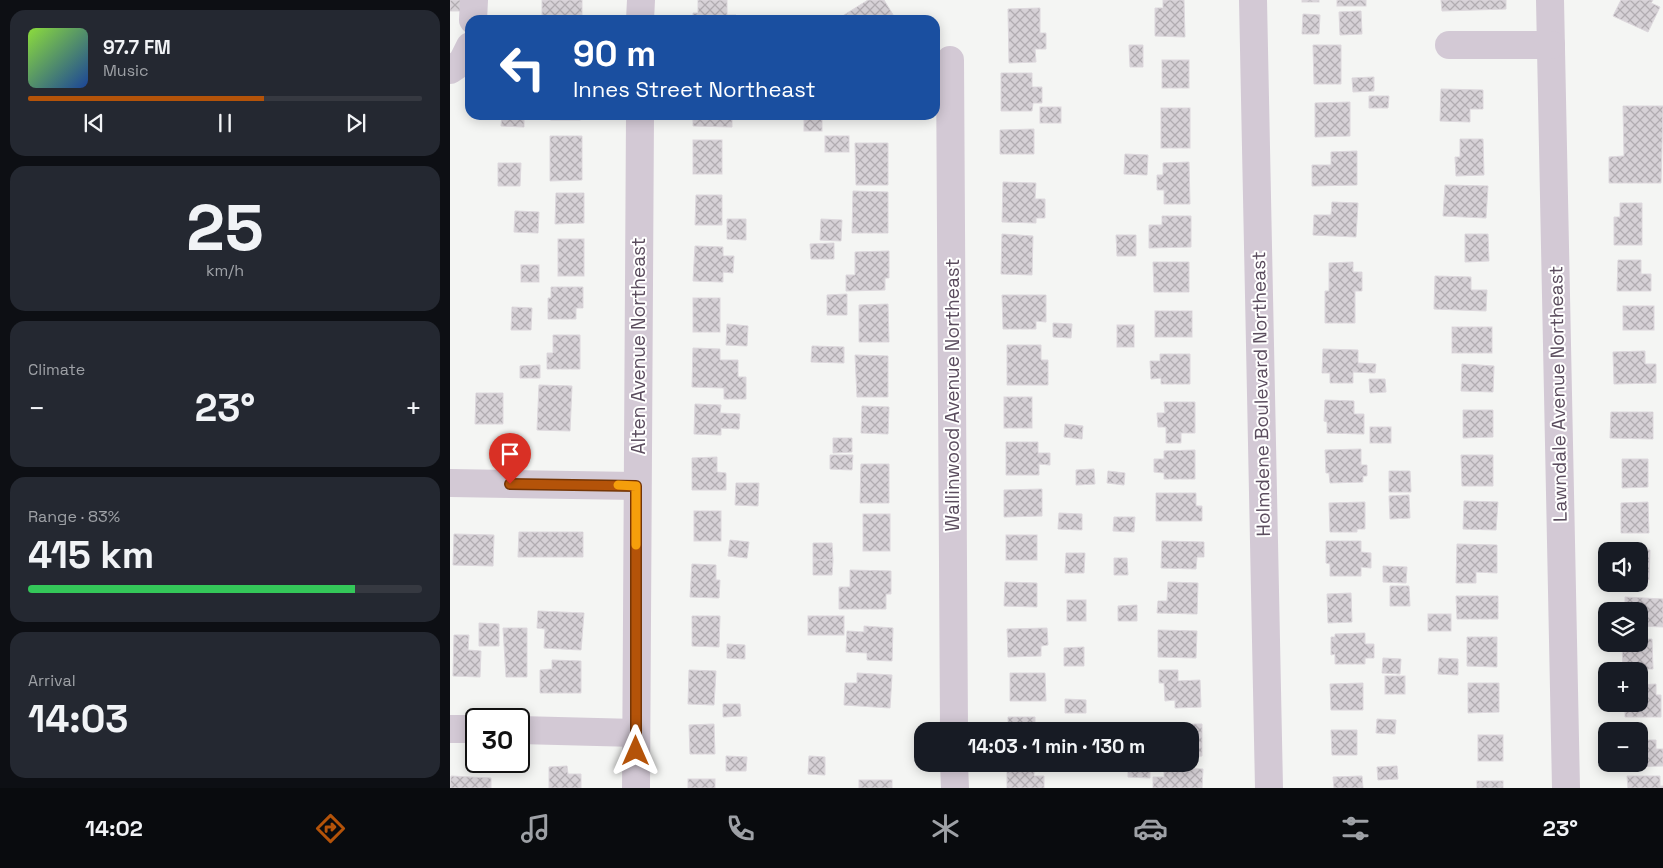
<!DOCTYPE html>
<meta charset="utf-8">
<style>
body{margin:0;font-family:"Space Grotesk",sans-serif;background:#242831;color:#f1f3f6;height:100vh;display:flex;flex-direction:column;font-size:19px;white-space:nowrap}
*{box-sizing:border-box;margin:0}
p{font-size:16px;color:#9ea1a6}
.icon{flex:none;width:28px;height:28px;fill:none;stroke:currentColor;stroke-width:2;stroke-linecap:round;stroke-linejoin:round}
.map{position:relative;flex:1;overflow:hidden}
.side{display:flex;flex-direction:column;gap:10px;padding:10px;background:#0d0f14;width:450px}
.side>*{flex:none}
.hud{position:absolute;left:15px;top:15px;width:475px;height:105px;border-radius:15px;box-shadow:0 2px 12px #0003;background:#1a4fa0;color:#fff;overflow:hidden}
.controls{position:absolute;left:1148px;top:542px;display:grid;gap:10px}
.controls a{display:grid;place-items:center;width:50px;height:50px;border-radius:10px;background:#171b24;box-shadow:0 2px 12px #0003;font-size:25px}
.speed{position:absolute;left:15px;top:708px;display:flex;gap:10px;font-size:25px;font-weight:700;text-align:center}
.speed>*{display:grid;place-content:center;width:65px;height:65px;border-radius:50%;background:#171b24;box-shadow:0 2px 12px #0003;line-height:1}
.speed .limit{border:2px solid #111;border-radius:8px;background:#fff;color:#111}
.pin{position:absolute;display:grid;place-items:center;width:42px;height:42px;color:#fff;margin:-51px -21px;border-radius:50% 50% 50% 0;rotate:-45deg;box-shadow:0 0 5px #0007}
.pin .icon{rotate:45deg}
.me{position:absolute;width:55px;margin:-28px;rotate:0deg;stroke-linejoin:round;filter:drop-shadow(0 0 4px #0008)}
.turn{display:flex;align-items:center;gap:18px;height:105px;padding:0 25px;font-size:22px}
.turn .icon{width:65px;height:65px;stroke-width:2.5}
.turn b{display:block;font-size:35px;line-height:42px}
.big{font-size:38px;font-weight:700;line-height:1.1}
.side .widget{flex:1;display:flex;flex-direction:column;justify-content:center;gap:8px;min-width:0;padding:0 18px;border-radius:15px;background:#242831}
.side .dial{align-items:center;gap:0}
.dial b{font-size:65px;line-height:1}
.song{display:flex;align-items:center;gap:15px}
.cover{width:60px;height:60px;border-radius:8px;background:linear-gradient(135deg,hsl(90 70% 55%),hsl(220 70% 35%))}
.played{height:5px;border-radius:2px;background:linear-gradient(90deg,#b45309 60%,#363941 60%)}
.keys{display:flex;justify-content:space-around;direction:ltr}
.heat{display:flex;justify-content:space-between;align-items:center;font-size:28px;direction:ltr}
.charge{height:8px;border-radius:4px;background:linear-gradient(90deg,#34c759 83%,#363941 0)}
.trip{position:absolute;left:464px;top:722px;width:285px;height:50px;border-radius:15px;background:#171b24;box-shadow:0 2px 12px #0003;font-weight:700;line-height:50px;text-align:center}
.dock{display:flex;height:80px;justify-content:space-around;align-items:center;background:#090b0e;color:#9ea1a6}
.dock .icon{width:35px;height:35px}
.dock .on{color:#b45309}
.dock b{font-size:22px;color:#f1f3f6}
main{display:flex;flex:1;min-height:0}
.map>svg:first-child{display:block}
.building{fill:url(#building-cross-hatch);stroke:#ddd8dd}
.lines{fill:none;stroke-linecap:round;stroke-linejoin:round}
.minor{stroke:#d3c9d5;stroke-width:28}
.route-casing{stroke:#753606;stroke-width:12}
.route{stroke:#b45309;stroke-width:9}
.slow{stroke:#f59e0b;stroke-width:9}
.labels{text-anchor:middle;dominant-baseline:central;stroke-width:4;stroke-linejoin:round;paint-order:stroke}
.street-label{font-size:19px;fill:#5b4d5e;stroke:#fff}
</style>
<main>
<section class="side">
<div class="widget">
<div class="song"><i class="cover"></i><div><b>97.7 FM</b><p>Music</p></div></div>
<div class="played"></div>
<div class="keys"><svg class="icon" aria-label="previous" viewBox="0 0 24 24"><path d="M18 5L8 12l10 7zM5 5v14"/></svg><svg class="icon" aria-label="pause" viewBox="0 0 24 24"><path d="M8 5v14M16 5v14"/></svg><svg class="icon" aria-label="next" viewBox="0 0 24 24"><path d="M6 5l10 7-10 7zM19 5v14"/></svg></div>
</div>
<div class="widget dial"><b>25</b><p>km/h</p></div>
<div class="widget"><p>Climate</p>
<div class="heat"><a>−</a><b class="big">23°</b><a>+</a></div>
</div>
<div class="widget"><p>Range · 83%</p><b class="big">415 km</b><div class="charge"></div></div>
<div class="widget"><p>Arrival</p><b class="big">14:03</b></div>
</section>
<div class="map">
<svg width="1213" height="788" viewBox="0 0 1213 788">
<defs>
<pattern id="building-cross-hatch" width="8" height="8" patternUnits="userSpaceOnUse" patternTransform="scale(1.25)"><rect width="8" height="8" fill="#d6d1d6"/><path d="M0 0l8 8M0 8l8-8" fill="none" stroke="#b1acb1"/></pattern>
</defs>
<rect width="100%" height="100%" fill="#f4f5f3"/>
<g class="building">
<rect x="0" y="0" width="13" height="11"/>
<polygon points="92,0 132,0 132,20 105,20 105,17 92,16"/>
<polygon points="248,0 277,0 277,15 286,15 286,20 243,20 243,13 248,13"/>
<polygon points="418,0 434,0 445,18 386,20"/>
<polygon points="713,0 734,0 735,37 705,36 705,8 713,8"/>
<rect x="852" y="0" width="17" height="2"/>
<rect x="887" y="0" width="29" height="6"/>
<polygon points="991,0 1056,0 1056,9 992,11"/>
<polygon points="1171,0 1203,0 1201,3 1210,7 1198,32 1163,16"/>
<polygon points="590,8 590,33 596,33 596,49 585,49 586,62 559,63 558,9"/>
<polygon points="911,11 912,34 890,35 889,12"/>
<polygon points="853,14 870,15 869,34 852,34"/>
<polygon points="679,45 693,45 693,67 680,67"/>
<polygon points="863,45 891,45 891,84 864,84"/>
<rect x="712" y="60" width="27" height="28"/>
<polygon points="551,73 582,73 582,87 592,87 592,103 583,103 582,111 551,111"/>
<polygon points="924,77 924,91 903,92 902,78"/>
<polygon points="991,89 1033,90 1033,109 1020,109 1020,122 990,121"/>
<polygon points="919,96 939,96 938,108 919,108"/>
<polygon points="900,102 900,136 865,137 865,103"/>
<polygon points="1173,106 1213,106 1211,183 1159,183 1159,157 1174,156"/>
<rect x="590" y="107" width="21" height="16"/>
<rect x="711" y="108" width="29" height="40"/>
<polygon points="52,115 74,115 74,127 51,126"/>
<rect x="101" y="115" width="29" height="5"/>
<polygon points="243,115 282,115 282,127 243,126"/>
<rect x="354" y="115" width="18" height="16"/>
<rect x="406" y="115" width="29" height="4"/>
<polygon points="584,129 584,154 550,154 550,130"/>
<polygon points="100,136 132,136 132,180 100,181"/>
<rect x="375" y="136" width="24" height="16"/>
<polygon points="1010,139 1033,139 1034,175 1006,176 1005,157 1010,157"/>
<rect x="243" y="140" width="29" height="34"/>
<polygon points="405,143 438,143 438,185 406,185"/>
<polygon points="907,151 907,185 862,186 862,165 881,165 881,152"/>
<polygon points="675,154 698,155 697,175 674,174"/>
<polygon points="739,162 740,204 714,204 714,190 707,190 707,175 713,175 713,163"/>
<polygon points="48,163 71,163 70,186 48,186"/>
<polygon points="553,182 586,183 585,199 595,199 595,218 586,218 586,223 552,222"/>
<polygon points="995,185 1038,186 1036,218 993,216"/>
<polygon points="403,191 438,192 438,233 402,233"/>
<polygon points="106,193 134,193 134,223 105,224"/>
<polygon points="246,195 272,195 272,225 245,225"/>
<polygon points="882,202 908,203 906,237 863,235 864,215 881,215"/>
<polygon points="1170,203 1192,203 1192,245 1164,245 1164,217 1170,217"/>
<polygon points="65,211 89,212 88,233 64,232"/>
<polygon points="712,216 741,216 741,247 699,248 699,225 712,225"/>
<polygon points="277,219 296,219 296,240 277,239"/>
<polygon points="371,219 392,220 391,241 370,240"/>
<polygon points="552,234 583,236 582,275 551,274"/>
<polygon points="1015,234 1038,234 1039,261 1015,262"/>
<polygon points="666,235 686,235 686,256 667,256"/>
<rect x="108" y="239" width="26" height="37"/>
<polygon points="384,243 384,259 361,259 360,244"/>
<polygon points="245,246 273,247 273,256 284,256 283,273 273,272 273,282 243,281"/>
<polygon points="439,251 439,278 435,278 435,290 396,291 396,275 405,275 405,252"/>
<polygon points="1168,260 1191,260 1191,274 1201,274 1201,291 1167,291"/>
<polygon points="703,262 739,262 739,292 704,292"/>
<polygon points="903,262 903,272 912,272 912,291 905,291 905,323 875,323 875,291 879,291 879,263"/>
<rect x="71" y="265" width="18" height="17"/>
<polygon points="985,276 1021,277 1021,290 1037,290 1036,311 984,309"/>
<polygon points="101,287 133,287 133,308 126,308 126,319 98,319 98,298 101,298"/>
<polygon points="397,294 397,315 377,315 377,295"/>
<polygon points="552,295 596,295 596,322 586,321 586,329 553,329"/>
<rect x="243" y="298" width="27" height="34"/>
<polygon points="438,304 439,342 409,342 409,305"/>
<rect x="1173" y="306" width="31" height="24"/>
<polygon points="62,307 82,308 81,330 61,330"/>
<rect x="705" y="311" width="37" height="26"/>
<polygon points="603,323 622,324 621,338 603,337"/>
<polygon points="277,324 298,326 297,346 276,345"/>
<rect x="667" y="325" width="17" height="22"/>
<rect x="1002" y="327" width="40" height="26"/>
<polygon points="103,335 130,335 130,369 97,369 97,353 103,353"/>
<polygon points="557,345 591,345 591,360 598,360 598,385 557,385"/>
<polygon points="362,346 394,347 394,363 361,362"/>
<polygon points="243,348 270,349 270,360 288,360 288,377 296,377 296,399 274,399 274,388 242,387"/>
<polygon points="873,349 908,350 908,363 926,364 925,373 903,372 903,383 880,383 880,373 872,373"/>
<polygon points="1195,351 1195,364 1206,364 1206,383 1164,384 1163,352"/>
<polygon points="710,354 740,354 740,384 711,384 711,378 701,379 700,361 710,361"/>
<polygon points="405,355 438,356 438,397 407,397"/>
<polygon points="1012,364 1044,366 1043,392 1011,391"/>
<polygon points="90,365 90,378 70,378 70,366"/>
<polygon points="919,379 935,379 936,392 920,393"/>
<polygon points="89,385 122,386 120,431 87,430"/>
<polygon points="26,393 53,393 53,424 25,424"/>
<rect x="554" y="397" width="28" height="31"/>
<polygon points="875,400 904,401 904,414 914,414 914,434 877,433 877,422 874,421"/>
<polygon points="714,402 745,402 745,433 731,433 731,443 716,443 716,427 708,427 707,413 715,413"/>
<polygon points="245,404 271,405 270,413 290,414 289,429 271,428 271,435 244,434"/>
<polygon points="412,406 439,407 438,434 411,433"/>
<polygon points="1013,410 1043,410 1043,437 1013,438"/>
<polygon points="1161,412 1203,412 1203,439 1160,438"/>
<polygon points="615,424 633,426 632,439 614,437"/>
<rect x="920" y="427" width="21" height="16"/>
<polygon points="383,438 402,438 402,452 383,453"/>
<polygon points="556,442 588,442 588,453 600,453 600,465 589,464 589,475 556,475"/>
<polygon points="911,449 911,465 917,465 917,476 913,476 913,482 880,483 879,473 876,473 875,450"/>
<polygon points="745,450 745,479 714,479 714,473 704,472 704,459 714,459 714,451"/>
<polygon points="380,455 403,455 402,470 380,469"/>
<polygon points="1011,455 1043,455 1043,486 1012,486"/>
<polygon points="267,457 267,472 276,473 276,490 242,490 242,458"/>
<polygon points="1172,459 1198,459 1198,487 1172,488"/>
<polygon points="411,464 439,464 439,503 410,503"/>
<polygon points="644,469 645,484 626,485 626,470"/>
<polygon points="658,471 675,473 674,485 657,483"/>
<polygon points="939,471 960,471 961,492 939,492"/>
<polygon points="286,483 309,483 308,506 285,505"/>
<polygon points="592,489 592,516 554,517 554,490"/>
<polygon points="706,493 746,493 746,506 752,506 752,521 706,521"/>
<polygon points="959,495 960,518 940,519 939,496"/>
<polygon points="1014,501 1048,502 1046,530 1013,529"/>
<polygon points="915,502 915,529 907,529 907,532 880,532 879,503"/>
<polygon points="1198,502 1199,533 1171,533 1171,503"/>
<rect x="244" y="511" width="27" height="30"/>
<polygon points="609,513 632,514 632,530 608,529"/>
<rect x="413" y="514" width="27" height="37"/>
<polygon points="664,517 685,517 684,532 663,531"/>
<polygon points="69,532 133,532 133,557 68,557"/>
<polygon points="4,534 44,535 43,566 3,565"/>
<rect x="556" y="535" width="31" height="25"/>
<polygon points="280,540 299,542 297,558 278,556"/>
<polygon points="712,541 754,542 754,557 747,557 746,569 711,568"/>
<polygon points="876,541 911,541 911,552 921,553 921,568 911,567 911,576 880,576 880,564 876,563"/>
<polygon points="363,543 382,543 383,560 363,560"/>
<polygon points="1007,544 1047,545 1047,573 1026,572 1026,583 1006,583"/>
<polygon points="1173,549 1200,550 1199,580 1189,580 1189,551 1173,551"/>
<polygon points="616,553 635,553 634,573 615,573"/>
<polygon points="664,558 677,558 678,575 664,575"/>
<polygon points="363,560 383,560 382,575 363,575"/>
<polygon points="242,564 266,565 266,580 270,580 269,598 240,597"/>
<polygon points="933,566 957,567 956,583 933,582"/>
<polygon points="400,570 441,571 441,594 436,594 436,609 389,609 389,587 400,587"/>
<polygon points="555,582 587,583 587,607 554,606"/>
<polygon points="718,582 748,583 747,614 707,613 708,601 717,601"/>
<polygon points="940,586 959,586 960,606 940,606"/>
<polygon points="901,593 902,622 878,623 877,594"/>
<polygon points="1006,596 1048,596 1048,619 1007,619"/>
<polygon points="1175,597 1213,599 1213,627 1189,626 1189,611 1175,611"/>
<rect x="617" y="600" width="19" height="21"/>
<polygon points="687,605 687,621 668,621 668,606"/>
<polygon points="88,611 134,613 131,650 94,648 95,629 87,628"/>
<rect x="978" y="614" width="23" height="17"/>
<polygon points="242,616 270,616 269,647 242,646"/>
<rect x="358" y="616" width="36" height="19"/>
<polygon points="29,623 49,624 49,646 29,646"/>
<polygon points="414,626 443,628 442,661 417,660 417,653 396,652 397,631 414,632"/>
<polygon points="53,628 77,628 77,677 56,677"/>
<polygon points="597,628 598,645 591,646 591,656 558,657 557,629"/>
<polygon points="708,630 747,631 746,658 708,657"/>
<polygon points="915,633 915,644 924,644 924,658 915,658 915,664 885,664 885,654 881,655 881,637 885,637 885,634"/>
<polygon points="4,635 19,635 18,650 31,651 30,677 3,676"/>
<polygon points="1017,637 1047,637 1047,667 1017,666"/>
<polygon points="1189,639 1202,639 1203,669 1173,669 1172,644 1189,644"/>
<polygon points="277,644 295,645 295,659 277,658"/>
<polygon points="634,647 634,666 614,666 614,648"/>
<polygon points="933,658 951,659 950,674 932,673"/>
<polygon points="989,658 1008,659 1008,675 988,674"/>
<polygon points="102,660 131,661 131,693 90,693 90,670 102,669"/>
<polygon points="239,670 266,671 264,705 238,704"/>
<polygon points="709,670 728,670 728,681 750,680 751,707 725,708 725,700 715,701 714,683 709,683"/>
<polygon points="407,673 442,675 440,708 394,705 395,683 407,683"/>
<polygon points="560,673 595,673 596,701 560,701"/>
<rect x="935" y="676" width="20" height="18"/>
<polygon points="913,683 913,710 881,710 880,684"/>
<polygon points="1018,683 1049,683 1049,712 1018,713"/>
<polygon points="1206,684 1206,695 1211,695 1211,717 1175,717 1175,704 1189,704 1189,685"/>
<polygon points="615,699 636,700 636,713 615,713"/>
<polygon points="273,704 290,704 291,716 273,717"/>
<polygon points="558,717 585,717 585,725 594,726 594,731 558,731"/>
<polygon points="927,719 946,720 945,734 926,733"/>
<polygon points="264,724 265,754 240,754 239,725"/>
<polygon points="716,724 752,724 752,756 740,757 740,731 716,731"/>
<polygon points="669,725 689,726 688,731 668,731"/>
<polygon points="881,730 907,730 907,755 882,755"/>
<rect x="1028" y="735" width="25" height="26"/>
<polygon points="1189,740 1206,740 1206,749 1213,749 1213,766 1179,767 1179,764 1189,764"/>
<polygon points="276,756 297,757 296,771 276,771"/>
<polygon points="359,756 375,757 375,775 358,774"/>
<polygon points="678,764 700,764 700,778 678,777"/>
<polygon points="117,766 118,774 131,774 131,788 99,788 99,767"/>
<polygon points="557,766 584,766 584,776 594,776 594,788 557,788"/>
<polygon points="947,766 948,779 928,780 927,767"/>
<polygon points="714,768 753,769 752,788 703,788 703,777 714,777"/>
<polygon points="1,776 41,778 41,788 0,788"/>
<polygon points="912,776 913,788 884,788 883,777"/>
<polygon points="1177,776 1210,776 1210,786 1213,786 1213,788 1178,788"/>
<rect x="238" y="779" width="27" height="9"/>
<rect x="409" y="780" width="33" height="8"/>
<rect x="1027" y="781" width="26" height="7"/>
</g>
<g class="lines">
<g class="minor">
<polyline points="803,0 819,788"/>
<polyline points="1100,0 1116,788"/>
<polyline points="23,20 24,0"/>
<polyline points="190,20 191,0"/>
<polyline points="999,45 1101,45"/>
<polyline points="500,60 504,731"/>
<polyline points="0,70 12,62 20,46"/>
<polyline points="0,483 186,486"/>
<polyline points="0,729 26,729"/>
<polyline points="69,730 186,733"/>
<polyline points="504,764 505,788"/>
<polyline points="186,788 190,115"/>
</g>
</g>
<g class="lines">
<defs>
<polyline id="route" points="60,484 186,486 186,751"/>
</defs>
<use href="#route" class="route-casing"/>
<use href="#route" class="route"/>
<polyline class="slow" points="168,485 186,486 186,545"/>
</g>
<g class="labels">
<g class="street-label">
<text transform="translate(188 346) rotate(-90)">Alten Avenue Northeast</text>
<text transform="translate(811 394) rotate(-91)">Holmdene Boulevard Northeast</text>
<text transform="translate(1108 394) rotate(-91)">Lawndale Avenue Northeast</text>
<text transform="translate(502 395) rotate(-90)">Wallinwood Avenue Northeast</text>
</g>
</g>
</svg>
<div class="controls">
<a><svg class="icon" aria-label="sound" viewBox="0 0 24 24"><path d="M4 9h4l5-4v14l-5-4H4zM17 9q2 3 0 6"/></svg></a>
<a><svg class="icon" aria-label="layers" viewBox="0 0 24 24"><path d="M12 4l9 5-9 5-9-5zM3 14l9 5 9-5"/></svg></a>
<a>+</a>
<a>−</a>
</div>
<div class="speed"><div class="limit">30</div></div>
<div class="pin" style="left:60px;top:484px;background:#d93025"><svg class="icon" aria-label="arrive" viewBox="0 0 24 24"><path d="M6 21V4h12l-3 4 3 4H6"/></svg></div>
<svg class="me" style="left:186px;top:751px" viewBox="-20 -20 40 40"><path d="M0-17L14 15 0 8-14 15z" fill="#b45309" stroke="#fff" stroke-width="4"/></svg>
<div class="trip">14:03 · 1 min · 130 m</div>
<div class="hud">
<div class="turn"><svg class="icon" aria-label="left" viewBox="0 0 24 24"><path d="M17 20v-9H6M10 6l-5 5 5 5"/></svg><div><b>90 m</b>Innes Street Northeast</div></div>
</div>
</div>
</main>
<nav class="dock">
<b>14:02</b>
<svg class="icon on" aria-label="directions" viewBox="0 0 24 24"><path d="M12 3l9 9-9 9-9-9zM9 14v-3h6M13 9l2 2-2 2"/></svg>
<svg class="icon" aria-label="music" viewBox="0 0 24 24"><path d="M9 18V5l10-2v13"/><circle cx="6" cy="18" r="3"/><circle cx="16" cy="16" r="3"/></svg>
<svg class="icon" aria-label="phone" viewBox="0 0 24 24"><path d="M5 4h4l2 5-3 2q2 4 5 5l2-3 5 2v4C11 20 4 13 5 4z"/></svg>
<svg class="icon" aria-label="climate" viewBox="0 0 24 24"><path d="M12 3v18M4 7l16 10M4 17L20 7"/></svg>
<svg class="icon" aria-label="car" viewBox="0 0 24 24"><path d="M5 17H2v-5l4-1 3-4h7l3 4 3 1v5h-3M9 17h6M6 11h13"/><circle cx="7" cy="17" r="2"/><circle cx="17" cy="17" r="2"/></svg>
<svg class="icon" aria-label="filters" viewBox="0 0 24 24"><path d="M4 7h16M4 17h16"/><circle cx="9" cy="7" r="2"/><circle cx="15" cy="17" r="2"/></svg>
<b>23°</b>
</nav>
